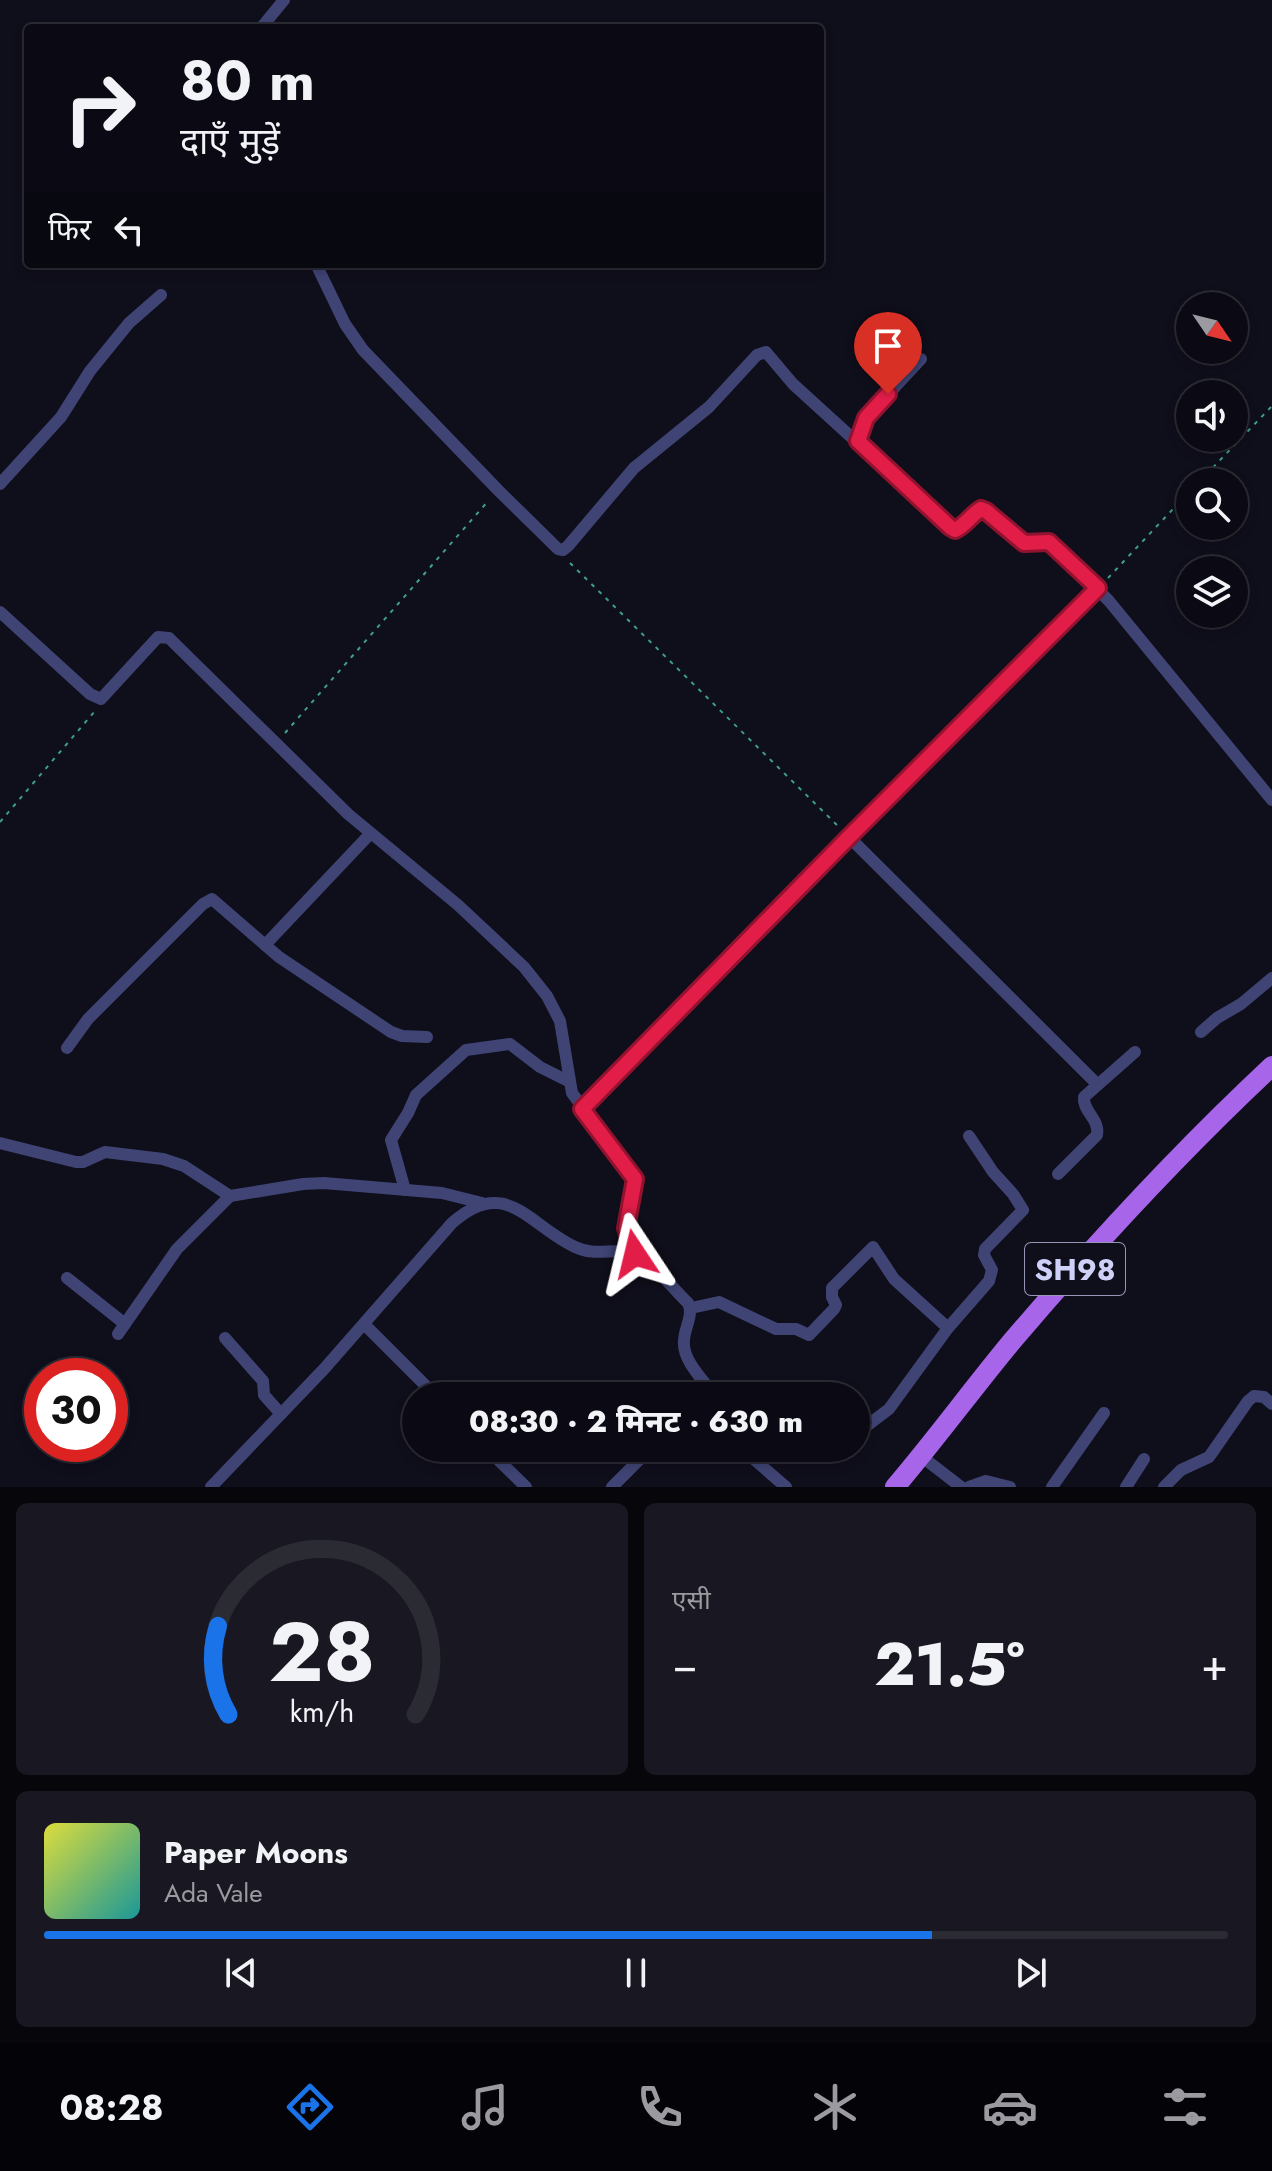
<!DOCTYPE html>
<html lang="hi">
<meta charset="utf-8">
<style>
body{margin:0;font-family:Jost,"Noto Sans Devanagari",sans-serif;background:#191822;color:#f1f3f6;height:100vh;display:flex;flex-direction:column;font-size:30px;white-space:nowrap}
*{box-sizing:border-box;margin:0}
p{font-size:26px;color:#9a9aa0}
.icon{flex:none;width:44px;height:44px;fill:none;stroke:currentColor;stroke-width:2;stroke-linecap:round;stroke-linejoin:round}
.map{position:relative;height:1487px;overflow:hidden}
.side{display:flex;flex-direction:column;gap:16px;padding:16px;background:#06060b;flex:1}
.side>*{flex:none}
.top-card{position:absolute;left:24px;top:24px;width:800px;height:244px;border-radius:8px;box-shadow:0 4px 12px #0003,0 0 0 2px #2b2b34;background:#0b0a14;color:#f1f3f6;overflow:hidden}
.needle{width:52px;rotate:125deg}
.tools{position:absolute;left:1176px;top:292px;display:grid;gap:16px}
.tools a{display:grid;place-items:center;width:72px;height:72px;border-radius:50%;background:#0b0a14;box-shadow:0 4px 12px #0003,0 0 0 2px #2b2b34;font-size:40px}
.speed{position:absolute;left:24px;top:1358px;display:flex;gap:16px;font-size:40px;font-weight:700;text-align:center}
.speed>*{display:grid;place-content:center;width:104px;height:104px;border-radius:50%;background:#0b0a14;box-shadow:0 4px 12px #0003,0 0 0 2px #2b2b34;line-height:1}
.speed .limit{border:12px solid #d22;background:#fff;color:#111}
.pin{position:absolute;display:grid;place-items:center;width:68px;height:68px;color:#fff;margin:-82px -34px;border-radius:50% 50% 50% 0;rotate:-45deg;box-shadow:0 0 8px #0007}
.pin .icon{rotate:45deg}
.me{position:absolute;width:88px;margin:-44px;rotate:350deg;stroke-linejoin:round;filter:drop-shadow(0 0 6px #0008)}
.turn{display:flex;align-items:center;gap:28px;height:168px;padding:0 24px;font-size:36px}
.turn .icon{width:104px;height:104px;stroke-width:2.5}
.turn b{display:block;font-size:56px;line-height:68px}
.then{display:flex;align-items:center;height:76px;padding:0 24px;background:#0003;gap:16px;font-size:30px}
.big{font-size:60px;font-weight:800;line-height:1.1}
.side .tile{flex:1;display:flex;flex-direction:column;justify-content:center;gap:12px;min-width:0;padding:0 28px;border-radius:12px;background:#191822}
.side .dial{align-items:center;gap:0}
.dial svg{height:208px;overflow:visible;fill:none;stroke:#2b2b34;stroke-width:7;stroke-linecap:round;text-anchor:middle}
.dial text{fill:#f1f3f6;stroke:none}
.song{display:flex;align-items:center;gap:24px}
.cover{width:96px;height:96px;border-radius:12px;background:linear-gradient(135deg,hsl(60 70% 55%),hsl(180 70% 35%))}
.played{height:8px;border-radius:4px;background:linear-gradient(90deg,#1a73e8 75%,#2b2b34 75%)}
.keys{display:flex;justify-content:space-around;direction:ltr}
.heat{display:flex;justify-content:space-between;align-items:center;font-size:44px;direction:ltr}
.side .tiles{flex:1;display:grid;gap:16px;grid-template-columns:1fr 1fr}
.tile:last-child{grid-column:span 2}
.trip{position:absolute;left:402px;top:1382px;width:468px;height:80px;border-radius:40px;background:#0b0a14;box-shadow:0 4px 12px #0003,0 0 0 2px #2b2b34;font-weight:800;line-height:80px;text-align:center}
.tabs{display:flex;height:128px;justify-content:space-around;align-items:center;background:#040408;color:#9a9aa0}
.tabs .icon{width:56px;height:56px}
.tabs .current{color:#1a73e8}
.tabs b{font-size:36px;color:#f1f3f6}
.map>svg:first-child{display:block}
.lines{fill:none;stroke-linecap:round;stroke-linejoin:round}
.path{stroke:#3d9f8c;stroke-width:2;stroke-dasharray:4 6;stroke-linecap:butt}
.minor{stroke:#3f4474;stroke-width:12}
.primary{stroke:#a765e9;stroke-width:20}
.route-casing{stroke:#92132f;stroke-width:20}
.route{stroke:#e11d48;stroke-width:14}
.labels{text-anchor:middle;dominant-baseline:central;stroke-width:8;stroke-linejoin:round;paint-order:stroke}
.shield{fill:#0f0e1b;stroke:#9596b6;stroke-width:2}
.shield-label{font-size:30px;font-weight:bold;fill:#cfd0f8}
</style>
<div class="map">
<svg width="1272" height="1487" viewBox="0 0 1272 1487">
<rect width="100%" height="100%" fill="#0f0e1b"/>
<g class="lines">
<g class="path">
<polyline points="1199,482 1272,406"/>
<polyline points="570,563 839,827"/>
<polyline points="1108,578 1190,491"/>
<polyline points="285,733 489,500"/>
<polyline points="0,822 95,711"/>
</g>
<g class="minor">
<polyline points="261,28 284,0"/>
<polyline points="316,264 345,324 363,350 498,490 558,549 563,550 568,546 634,468 709,407 757,355 766,352 793,384 950,527 955,530 981,509 986,511 1018,541 1030,544 1049,542 1055,545 1109,601 1272,800"/>
<polyline points="858,441 866,418 921,359"/>
<polyline points="0,484 61,417 90,371 129,323 161,295"/>
<polyline points="0,612 90,694 101,699 158,637 169,638 348,814 458,905 524,967 547,996 560,1021 572,1093 635,1179 626,1224 635,1254"/>
<polyline points="849,837 1097,1084"/>
<polyline points="265,945 370,834"/>
<polyline points="1201,1032 1217,1018 1241,1004 1272,978"/>
<polyline points="67,1048 88,1019 203,904 212,899 279,957 391,1032 402,1036 427,1037"/>
<polyline points="582,1109 849,837 1098,588"/>
<polyline points="0,1143 76,1162 83,1162 105,1152 163,1159 184,1166 230,1196 303,1184 324,1183 442,1193 482,1203"/>
<path d="M 1058,1174 L 1097,1135 C 1100,1119 1082,1111 1084,1097 L 1135,1052"/>
<polyline points="405,1190 391,1140 408,1113 416,1095 466,1050 510,1044 540,1067 570,1082"/>
<polyline points="67,1278 125,1324"/>
<polyline points="691,1308 719,1302 776,1329 796,1329 809,1335 834,1309 836,1305 832,1297 832,1288 873,1247 894,1279 948,1328"/>
<polyline points="364,1324 436,1396"/>
<polyline points="118,1334 177,1249 230,1196"/>
<polyline points="225,1338 263,1381 264,1395 281,1414"/>
<polyline points="856,1434 889,1409 948,1328 989,1281 992,1270 984,1255 985,1249 1023,1210 1013,1194 993,1172 969,1136"/>
<polyline points="486,1448 526,1487"/>
<polyline points="741,1448 786,1487"/>
<path d="M 796,1448 C 813,1461 818,1459 835,1448"/>
<polyline points="921,1456 961,1487"/>
<path d="M 211,1487 L 324,1369 L 452,1223 C 506,1175 528,1225 575,1247 C 594,1256 609,1249 629,1252 C 646,1254 675,1291 688,1303 C 694,1316 684,1328 684,1341 C 682,1360 704,1381 715,1396"/>
<polyline points="612,1487 651,1448"/>
<polyline points="969,1487 986,1481 1010,1487"/>
<polyline points="1052,1487 1104,1413"/>
<polyline points="1126,1487 1144,1459"/>
<polyline points="1164,1487 1181,1470 1209,1457 1248,1401 1254,1396 1264,1397 1272,1404"/>
</g>
<path class="primary" d="M 895,1487 C 936,1439 973,1388 1013,1340 C 1095,1244 1180,1152 1272,1066"/>
</g>
<g class="lines">
<defs>
<path id="route" d="M 635,1254 L 626,1228 L 635,1179 L 582,1109 L 849,837 L 1098,588 L 1049,542 L 1024,543 L 986,511 L 981,509 C 971,515 965,526 955,530 L 950,527 L 858,441 L 866,418 L 888,394"/>
</defs>
<use href="#route" class="route-casing"/>
<use href="#route" class="route"/>
</g>
<g class="labels">
<rect class="shield" x="1025" y="1243" width="100" height="52" rx="6"/>
<g class="shield-label">
<text x="1075" y="1269">SH98</text>
</g>
</g>
</svg>
<div class="tools">
<a><svg class="needle" viewBox="-14 -14 28 28"><path d="M0-13l5 13h-10z" fill="#e53935"/><path d="M0 13l5-13h-10z" fill="#9a9aa0"/></svg></a>
<a><svg class="icon" aria-label="sound" viewBox="0 0 24 24"><path d="M4 9h4l5-4v14l-5-4H4zM17 9q2 3 0 6"/></svg></a>
<a><svg class="icon" aria-label="search" viewBox="0 0 24 24"><circle cx="10" cy="10" r="6"/><path d="M15 15l6 6"/></svg></a>
<a><svg class="icon" aria-label="layers" viewBox="0 0 24 24"><path d="M12 4l9 5-9 5-9-5zM3 14l9 5 9-5"/></svg></a>
</div>
<div class="speed"><div class="limit">30</div></div>
<div class="pin" style="left:888px;top:394px;background:#d93025"><svg class="icon" aria-label="arrive" viewBox="0 0 24 24"><path d="M6 21V4h12l-3 4 3 4H6"/></svg></div>
<svg class="me" style="left:635px;top:1254px" viewBox="-20 -20 40 40"><path d="M0-17L14 15 0 8-14 15z" fill="#e11d48" stroke="#fff" stroke-width="4"/></svg>
<div class="trip">08:30 · 2 मिनट · 630 m</div>
<div class="top-card">
<div class="turn"><svg class="icon" aria-label="right" viewBox="0 0 24 24"><path d="M7 20v-9h11M14 6l5 5-5 5"/></svg><div><b>80 m</b>दाएँ मुड़ें</div></div>
<div class="then">फिर<svg class="icon" aria-label="left" viewBox="0 0 24 24"><path d="M17 20v-9H6M10 6l-5 5 5 5"/></svg></div>
</div>
</div>
<section class="side">
<div class="tiles">
<div class="tile dial"><svg viewBox="0 0 100 80">
<path d="M14 69A42 42 0 1 1 86 69"/>
<path d="M14 69A42 42 0 0 1 10 35" stroke="#1a73e8"/>
<text x="50" y="56" font-size="32" font-weight="700">28</text>
<text x="50" y="72" font-size="11">km/h</text>
</svg></div>
<div class="tile"><p>एसी</p>
<div class="heat"><a>−</a><b class="big">21.5°</b><a>+</a></div>
</div>
<div class="tile">
<div class="song"><i class="cover"></i><div><b>Paper Moons</b><p>Ada Vale</p></div></div>
<div class="played"></div>
<div class="keys"><svg class="icon" aria-label="previous" viewBox="0 0 24 24"><path d="M18 5L8 12l10 7zM5 5v14"/></svg><svg class="icon" aria-label="pause" viewBox="0 0 24 24"><path d="M8 5v14M16 5v14"/></svg><svg class="icon" aria-label="next" viewBox="0 0 24 24"><path d="M6 5l10 7-10 7zM19 5v14"/></svg></div>
</div>
</div>
</section>
<nav class="tabs">
<b>08:28</b>
<svg class="icon current" aria-label="directions" viewBox="0 0 24 24"><path d="M12 3l9 9-9 9-9-9zM9 14v-3h6M13 9l2 2-2 2"/></svg>
<svg class="icon" aria-label="music" viewBox="0 0 24 24"><path d="M9 18V5l10-2v13"/><circle cx="6" cy="18" r="3"/><circle cx="16" cy="16" r="3"/></svg>
<svg class="icon" aria-label="phone" viewBox="0 0 24 24"><path d="M5 4h4l2 5-3 2q2 4 5 5l2-3 5 2v4C11 20 4 13 5 4z"/></svg>
<svg class="icon" aria-label="climate" viewBox="0 0 24 24"><path d="M12 3v18M4 7l16 10M4 17L20 7"/></svg>
<svg class="icon" aria-label="car" viewBox="0 0 24 24"><path d="M5 17H2v-5l4-1 3-4h7l3 4 3 1v5h-3M9 17h6M6 11h13"/><circle cx="7" cy="17" r="2"/><circle cx="17" cy="17" r="2"/></svg>
<svg class="icon" aria-label="filters" viewBox="0 0 24 24"><path d="M4 7h16M4 17h16"/><circle cx="9" cy="7" r="2"/><circle cx="15" cy="17" r="2"/></svg>
</nav>
